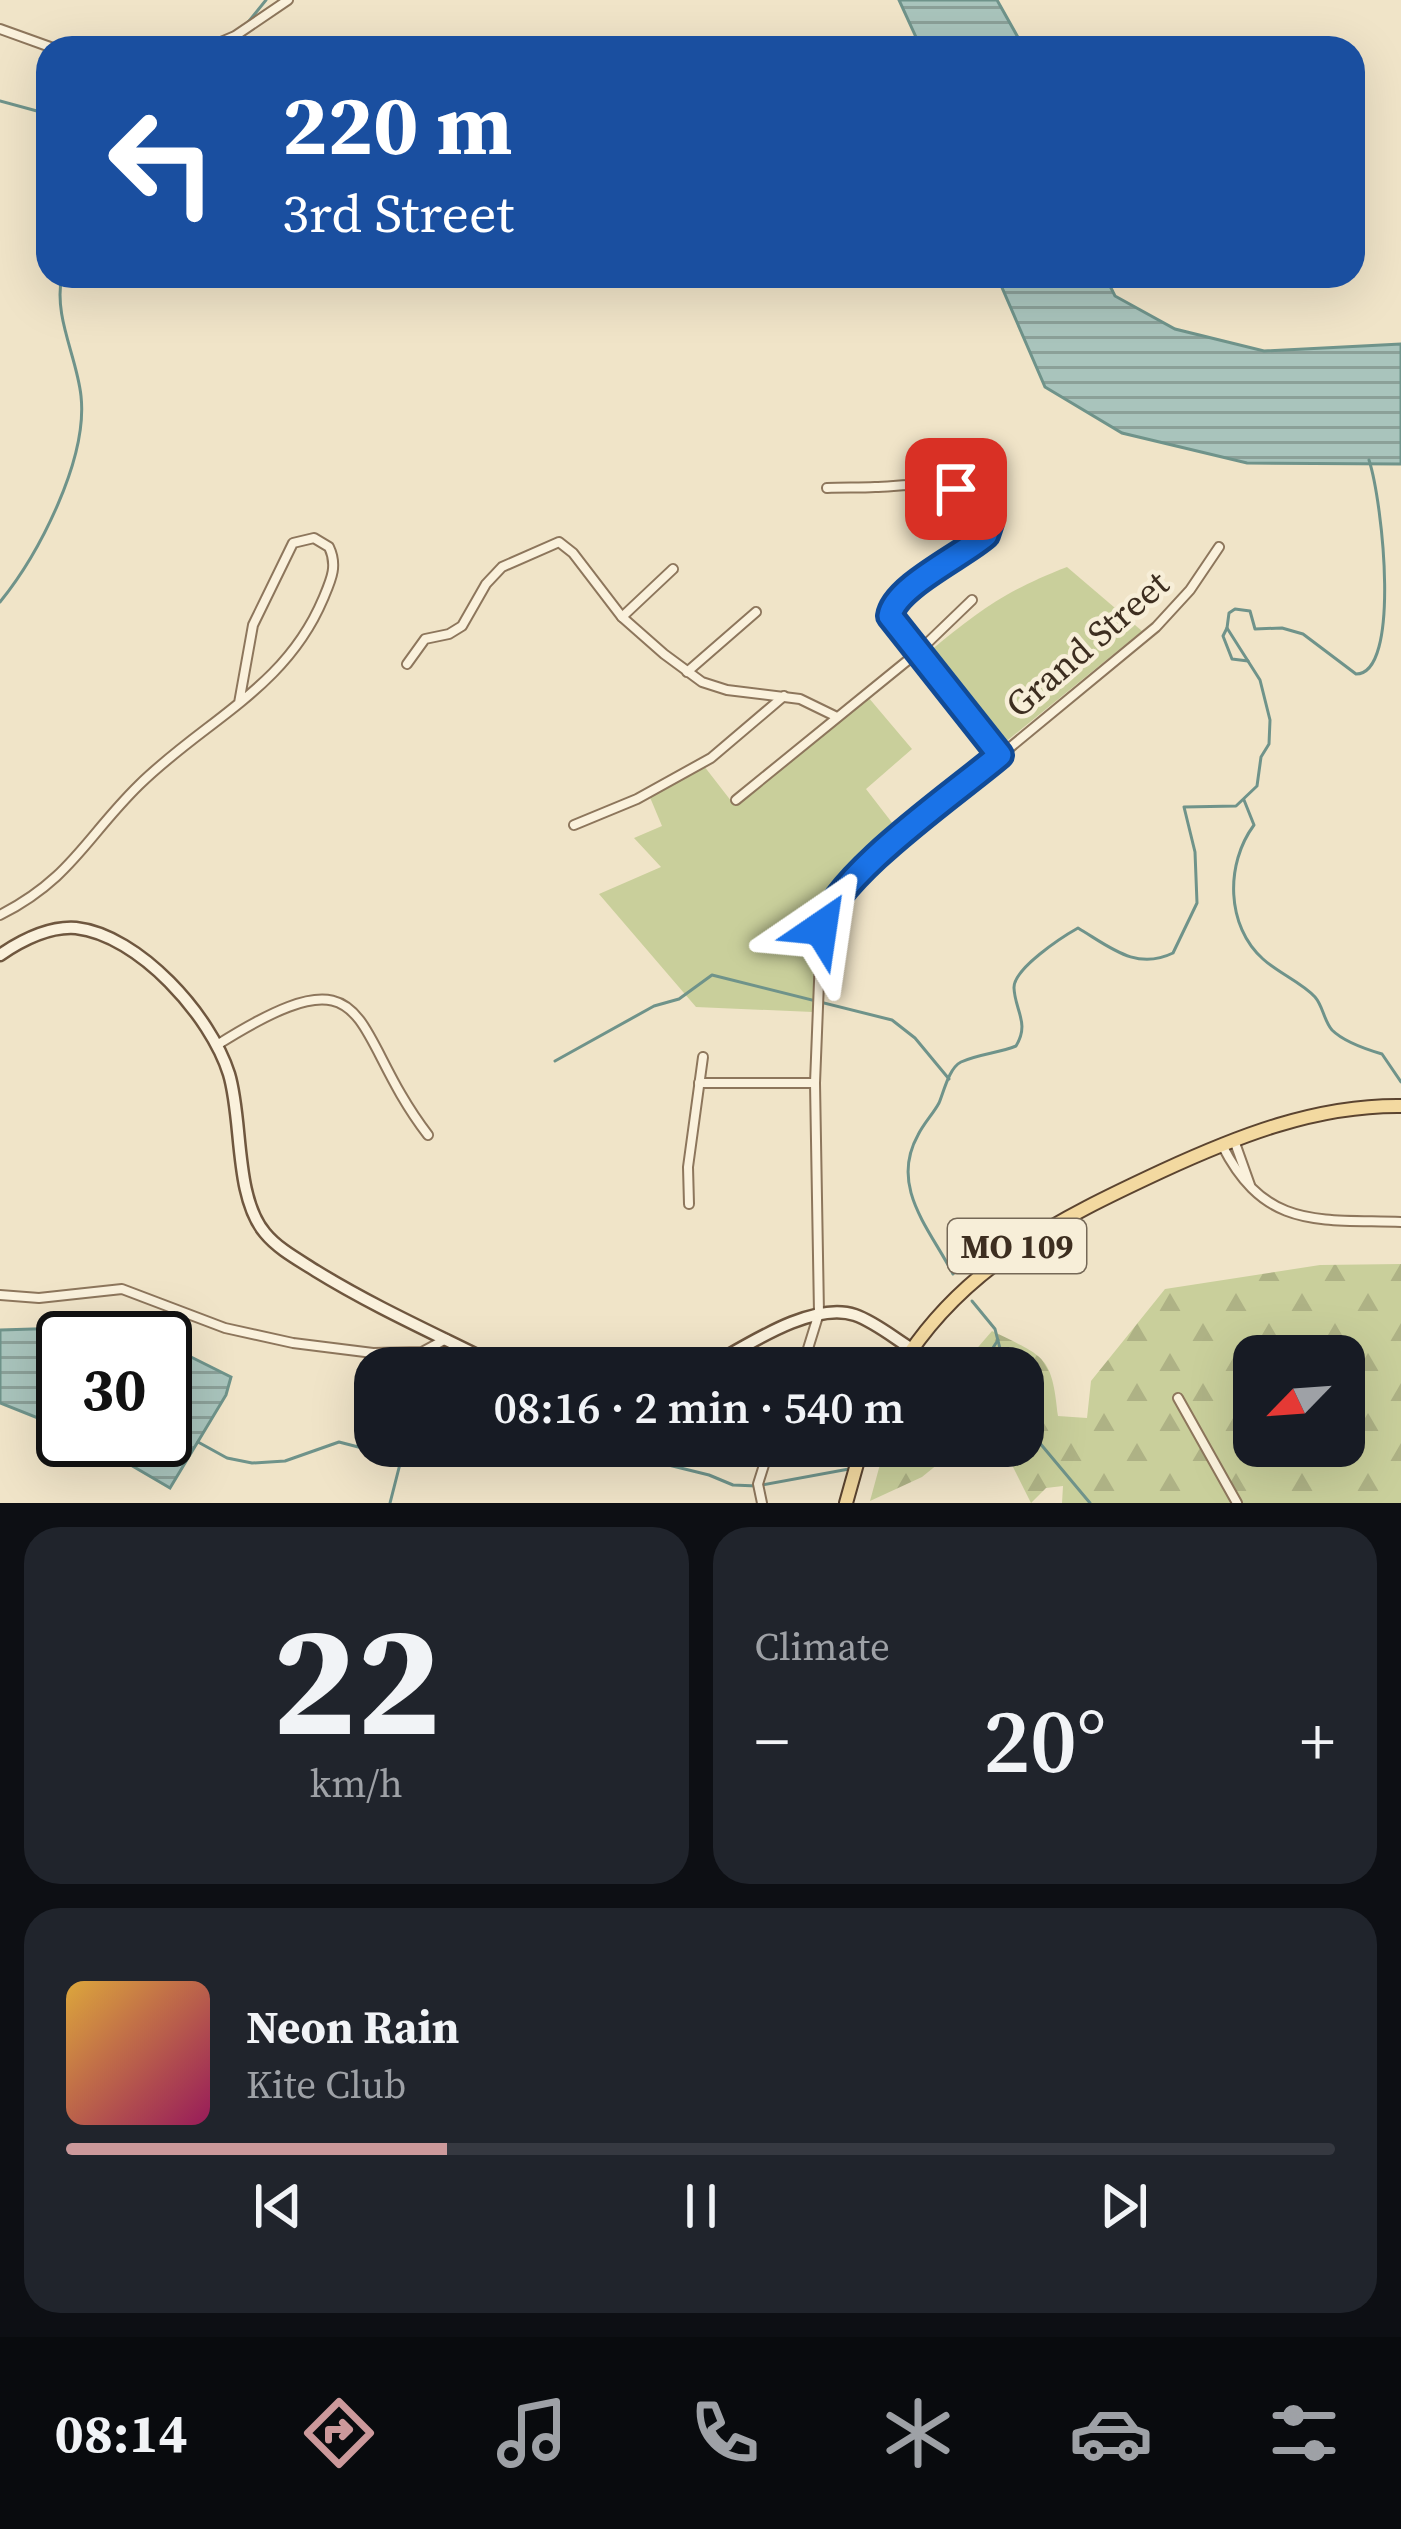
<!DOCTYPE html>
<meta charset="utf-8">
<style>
body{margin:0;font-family:"Source Serif 4",serif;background:#20242c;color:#f1f3f6;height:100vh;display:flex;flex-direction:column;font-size:45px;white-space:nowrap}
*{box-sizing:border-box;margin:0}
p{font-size:39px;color:#9ea1a6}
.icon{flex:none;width:66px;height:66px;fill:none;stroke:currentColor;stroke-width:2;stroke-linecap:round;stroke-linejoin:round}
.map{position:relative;height:1503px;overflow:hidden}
.sheet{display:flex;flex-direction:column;gap:24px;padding:24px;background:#0d0f14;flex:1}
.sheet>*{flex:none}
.guide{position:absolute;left:36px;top:36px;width:1329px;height:252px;border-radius:36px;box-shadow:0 12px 48px #0002;background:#1a4fa0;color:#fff;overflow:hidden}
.needle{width:78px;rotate:245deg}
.tools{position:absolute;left:1233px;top:1335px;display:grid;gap:24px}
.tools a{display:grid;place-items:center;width:132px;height:132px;border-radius:24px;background:#171b24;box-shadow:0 12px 48px #0002;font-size:60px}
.speed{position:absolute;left:36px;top:1311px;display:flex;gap:24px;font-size:60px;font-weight:700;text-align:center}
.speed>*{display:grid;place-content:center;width:156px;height:156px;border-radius:50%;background:#171b24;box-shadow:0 12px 48px #0002;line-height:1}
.speed .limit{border:6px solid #111;border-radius:18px;background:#fff;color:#111}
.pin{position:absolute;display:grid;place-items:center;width:102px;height:102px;color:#fff;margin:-51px;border-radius:24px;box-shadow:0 6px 18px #0006}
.me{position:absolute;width:132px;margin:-66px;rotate:32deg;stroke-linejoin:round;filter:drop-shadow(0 0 9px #0008)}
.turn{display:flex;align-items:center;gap:42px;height:252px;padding:0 48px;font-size:54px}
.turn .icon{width:156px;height:156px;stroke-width:2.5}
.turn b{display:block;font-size:84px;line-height:102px}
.big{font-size:90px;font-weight:600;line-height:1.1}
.sheet .card{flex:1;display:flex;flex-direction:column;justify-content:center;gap:18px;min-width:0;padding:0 42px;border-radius:36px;background:#20242c}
.sheet .dial{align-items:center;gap:0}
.dial b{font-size:156px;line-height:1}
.song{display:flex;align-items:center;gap:36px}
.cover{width:144px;height:144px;border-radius:18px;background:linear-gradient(135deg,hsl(40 70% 55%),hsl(330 70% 35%))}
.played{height:12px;border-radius:6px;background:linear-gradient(90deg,#cc999b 30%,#363941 30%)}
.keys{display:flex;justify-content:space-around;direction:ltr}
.heat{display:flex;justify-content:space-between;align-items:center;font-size:66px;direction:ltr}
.sheet .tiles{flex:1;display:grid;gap:24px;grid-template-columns:1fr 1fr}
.card:last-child{grid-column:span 2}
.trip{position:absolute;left:354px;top:1347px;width:690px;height:120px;border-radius:36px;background:#171b24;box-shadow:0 12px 48px #0002;font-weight:600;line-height:120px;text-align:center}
.tabs{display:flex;height:192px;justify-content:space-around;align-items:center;background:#090b0e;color:#9ea1a6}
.tabs .icon{width:84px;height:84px}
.tabs .current{color:#cc999b}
.tabs b{font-size:54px;color:#f1f3f6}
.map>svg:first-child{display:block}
.green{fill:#c9cf9b}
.forest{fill:url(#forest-firs);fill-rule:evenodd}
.water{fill:url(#water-rules);stroke:#6f938a;stroke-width:3}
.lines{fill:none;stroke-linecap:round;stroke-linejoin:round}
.stream{stroke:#6f938a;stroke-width:3}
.street-casing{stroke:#8d765c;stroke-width:12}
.secondary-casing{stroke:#6f573f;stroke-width:15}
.primary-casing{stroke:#5b4430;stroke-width:16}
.street{stroke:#faf1dc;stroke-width:8}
.secondary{stroke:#faf1dc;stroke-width:10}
.primary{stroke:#f3d9a0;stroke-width:12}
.route-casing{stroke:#114b97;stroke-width:30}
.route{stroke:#1a73e8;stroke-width:21}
.labels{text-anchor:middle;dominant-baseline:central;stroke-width:9;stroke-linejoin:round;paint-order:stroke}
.shield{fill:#f7eed8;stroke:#756857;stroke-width:3}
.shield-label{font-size:33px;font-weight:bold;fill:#3d2e20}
.street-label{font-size:36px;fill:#3d2e20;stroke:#f7eed8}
</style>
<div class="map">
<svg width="1401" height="1503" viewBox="0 0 1401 1503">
<defs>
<pattern id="forest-firs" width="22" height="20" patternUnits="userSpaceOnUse" patternTransform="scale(3)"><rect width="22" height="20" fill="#c9cf9b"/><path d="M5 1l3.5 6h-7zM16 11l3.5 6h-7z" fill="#aeb285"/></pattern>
<pattern id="water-rules" width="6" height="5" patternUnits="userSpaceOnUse" patternTransform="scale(3)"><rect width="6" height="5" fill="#a9c4bc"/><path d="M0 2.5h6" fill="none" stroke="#8ba098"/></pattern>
</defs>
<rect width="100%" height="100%" fill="#f0e4c8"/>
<g class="green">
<path d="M 1067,567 L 1142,631 L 1003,744 L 929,652 C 978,611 1007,590 1067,567 Z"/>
<path d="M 868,697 L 912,749 L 866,789 L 900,833 C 871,858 829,886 818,925 C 811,952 816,984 813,1012 L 696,1007 L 599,894 L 661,867 L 634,838 L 662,826 L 649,795 L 704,766 L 735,806 Z"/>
</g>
<g class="forest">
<path d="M 1401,1264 L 1401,1503 L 1062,1503 L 1063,1486 L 1046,1488 L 1031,1503 L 1009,1459 L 997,1446 L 1023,1446 L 1023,1368 L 960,1368 L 992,1331 C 1045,1357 1052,1355 1058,1416 L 1087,1418 L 1091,1381 L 1165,1289 L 1320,1265 ZM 1254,1356 L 1344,1356 L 1344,1446 L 1254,1446 Z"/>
<polygon points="893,1446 960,1446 922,1477 870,1501 882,1457"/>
</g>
<g class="water">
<polygon points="899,0 997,0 1024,48 921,48"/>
<polygon points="997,276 1105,276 1115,296 1175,329 1264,351 1401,344 1401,464 1247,463 1122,433 1045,387"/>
<polygon points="99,1327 138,1331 155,1338 63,1338 63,1428 0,1403 0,1330"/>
<polygon points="165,1344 231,1377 226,1395 170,1488 88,1440 165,1440"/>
</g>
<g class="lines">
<g class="stream">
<polyline points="245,26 266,0"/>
<polyline points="0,101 48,114"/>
<path d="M 0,602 C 39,554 88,459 81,396 C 77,357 53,316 62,276"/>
<polyline points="1227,628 1223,636 1232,659 1248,661"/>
<path d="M 1244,800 L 1254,825 C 1225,864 1226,926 1263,959 C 1278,973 1301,982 1315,997 C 1323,1006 1324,1021 1332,1030 C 1344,1042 1365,1049 1382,1054 L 1401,1082"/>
<polyline points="555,1061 654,1006 679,999 712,975 892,1020 915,1038 949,1079"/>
<path d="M 953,1274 C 930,1229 889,1187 918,1135 C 924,1123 933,1114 939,1103 C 944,1091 949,1068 961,1062 C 978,1054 999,1053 1016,1046 C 1030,1023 1015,1011 1014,988 C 1013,969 1062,937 1078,928 C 1110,947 1136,971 1173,953 L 1197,903 L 1195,852 L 1184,807 L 1236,806 L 1257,786 L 1261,757 L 1269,744 L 1270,720 L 1260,680 L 1227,628 L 1229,613 L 1235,609 L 1250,611 L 1255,629 L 1282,628 L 1303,634 L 1356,674 C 1401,674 1383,504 1369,460"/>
<polyline points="972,1301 995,1329 1005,1368"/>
<polyline points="980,1368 998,1340"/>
<polyline points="1023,1423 1090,1503"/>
<polyline points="198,1442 227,1458 252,1463 285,1461 339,1442 401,1458 438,1458 494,1446"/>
<polyline points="558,1446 632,1456 709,1475 733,1485 757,1486 849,1469"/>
<polyline points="864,1465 918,1446"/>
<polyline points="390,1503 401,1460"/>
</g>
<defs>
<g id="street">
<polyline points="0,29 53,48"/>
<polyline points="207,48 235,36 288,0"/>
<path d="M 827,488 C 843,487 859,488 875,487 C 912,486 982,472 990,523 C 978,557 913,577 890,610 L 918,652 L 1000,755"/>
<polyline points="622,617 673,569"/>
<polyline points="407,664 425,639 449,634 462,626 486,584 502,567 559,542 573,553 622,617 664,654 702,682 727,690 800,699 837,717"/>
<polyline points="687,672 756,612"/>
<polyline points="736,800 918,652 972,600"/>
<polyline points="574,825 637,799 711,758 784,696"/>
<path d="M 0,915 C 71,879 86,837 139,785 C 205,720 285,689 323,599 C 331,580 338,566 329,547 L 314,538 L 293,543 L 253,625 L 239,703"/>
<path d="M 217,1045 C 379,943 347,1030 428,1135"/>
<polyline points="699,1083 815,1083"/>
<polyline points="1234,1140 1250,1185"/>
<path d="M 1222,1145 C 1265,1230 1318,1219 1401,1222"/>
<polyline points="689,1204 688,1167 703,1057"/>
<polyline points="0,1295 39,1298 122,1289 225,1328 293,1343 373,1353 422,1352 446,1339"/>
<polyline points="802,1368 819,1313 815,1083 821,931 830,908 853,877 1156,627 1190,590 1219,547"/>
<polyline points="1178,1398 1237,1503"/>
<polyline points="762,1503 758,1484 770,1446"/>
</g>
<g id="secondary">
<path d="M 0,955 C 22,940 49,926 76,928 C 139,935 211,1016 229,1074 C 243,1120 234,1196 265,1233 C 278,1249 299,1260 316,1271 C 376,1308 440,1336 503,1368"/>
<path d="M 706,1368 C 743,1348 812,1300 855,1315 C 875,1322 894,1338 912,1349"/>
</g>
<g id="primary">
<path d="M 900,1368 C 961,1267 1059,1219 1162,1171 C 1238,1136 1316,1105 1401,1106"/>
<polyline points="846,1503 862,1446"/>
</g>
</defs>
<use href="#street" class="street-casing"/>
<use href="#secondary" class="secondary-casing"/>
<use href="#primary" class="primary-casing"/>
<use href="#street" class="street"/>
<use href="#secondary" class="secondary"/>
<use href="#primary" class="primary"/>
</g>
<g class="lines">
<defs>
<path id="route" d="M 821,928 C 837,874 954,794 1000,755 L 890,616 C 894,587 964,555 986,535 L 990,523 L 986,506 L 956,489"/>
</defs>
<use href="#route" class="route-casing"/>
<use href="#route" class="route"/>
</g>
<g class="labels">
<rect class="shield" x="948" y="1219" width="138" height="54" rx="9"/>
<g class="shield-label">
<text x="1017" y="1246">MO 109</text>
</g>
<g class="street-label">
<text transform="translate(1087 644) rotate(-41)">Grand Street</text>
</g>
</g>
</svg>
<div class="tools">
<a><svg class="needle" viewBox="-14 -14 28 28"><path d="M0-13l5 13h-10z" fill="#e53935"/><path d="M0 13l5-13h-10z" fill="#9ea1a6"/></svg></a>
</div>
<div class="speed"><div class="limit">30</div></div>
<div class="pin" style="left:956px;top:489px;background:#d93025"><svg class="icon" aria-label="arrive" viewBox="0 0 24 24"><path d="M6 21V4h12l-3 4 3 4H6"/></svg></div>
<svg class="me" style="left:821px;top:928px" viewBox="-20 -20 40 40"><path d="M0-17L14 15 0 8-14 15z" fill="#1a73e8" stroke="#fff" stroke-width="4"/></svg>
<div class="trip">08:16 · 2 min · 540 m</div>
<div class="guide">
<div class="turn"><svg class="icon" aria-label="left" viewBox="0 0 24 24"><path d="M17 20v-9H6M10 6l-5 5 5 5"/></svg><div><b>220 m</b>3rd Street</div></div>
</div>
</div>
<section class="sheet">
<div class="tiles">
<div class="card dial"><b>22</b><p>km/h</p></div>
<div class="card"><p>Climate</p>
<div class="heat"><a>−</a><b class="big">20°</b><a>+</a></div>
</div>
<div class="card">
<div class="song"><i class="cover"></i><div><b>Neon Rain</b><p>Kite Club</p></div></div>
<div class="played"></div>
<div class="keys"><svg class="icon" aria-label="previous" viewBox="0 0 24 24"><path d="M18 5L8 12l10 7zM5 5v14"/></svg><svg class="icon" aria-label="pause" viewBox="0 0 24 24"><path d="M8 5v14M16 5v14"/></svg><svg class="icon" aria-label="next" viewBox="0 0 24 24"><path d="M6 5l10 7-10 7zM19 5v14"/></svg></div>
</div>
</div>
</section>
<nav class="tabs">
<b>08:14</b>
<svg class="icon current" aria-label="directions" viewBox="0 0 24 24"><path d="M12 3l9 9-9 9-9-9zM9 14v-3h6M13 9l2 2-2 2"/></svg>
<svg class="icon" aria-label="music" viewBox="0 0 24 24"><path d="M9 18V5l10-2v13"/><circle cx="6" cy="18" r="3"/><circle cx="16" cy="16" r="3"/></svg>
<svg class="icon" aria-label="phone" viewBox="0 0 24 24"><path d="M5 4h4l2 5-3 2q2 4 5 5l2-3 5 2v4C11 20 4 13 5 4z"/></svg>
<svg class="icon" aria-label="climate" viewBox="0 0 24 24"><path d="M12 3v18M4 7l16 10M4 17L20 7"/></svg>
<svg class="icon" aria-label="car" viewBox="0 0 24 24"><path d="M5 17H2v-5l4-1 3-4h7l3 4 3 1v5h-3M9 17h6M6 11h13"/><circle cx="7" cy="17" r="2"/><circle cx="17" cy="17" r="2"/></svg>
<svg class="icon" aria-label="filters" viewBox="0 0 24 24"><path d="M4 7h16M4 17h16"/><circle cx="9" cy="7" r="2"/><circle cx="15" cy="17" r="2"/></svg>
</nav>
